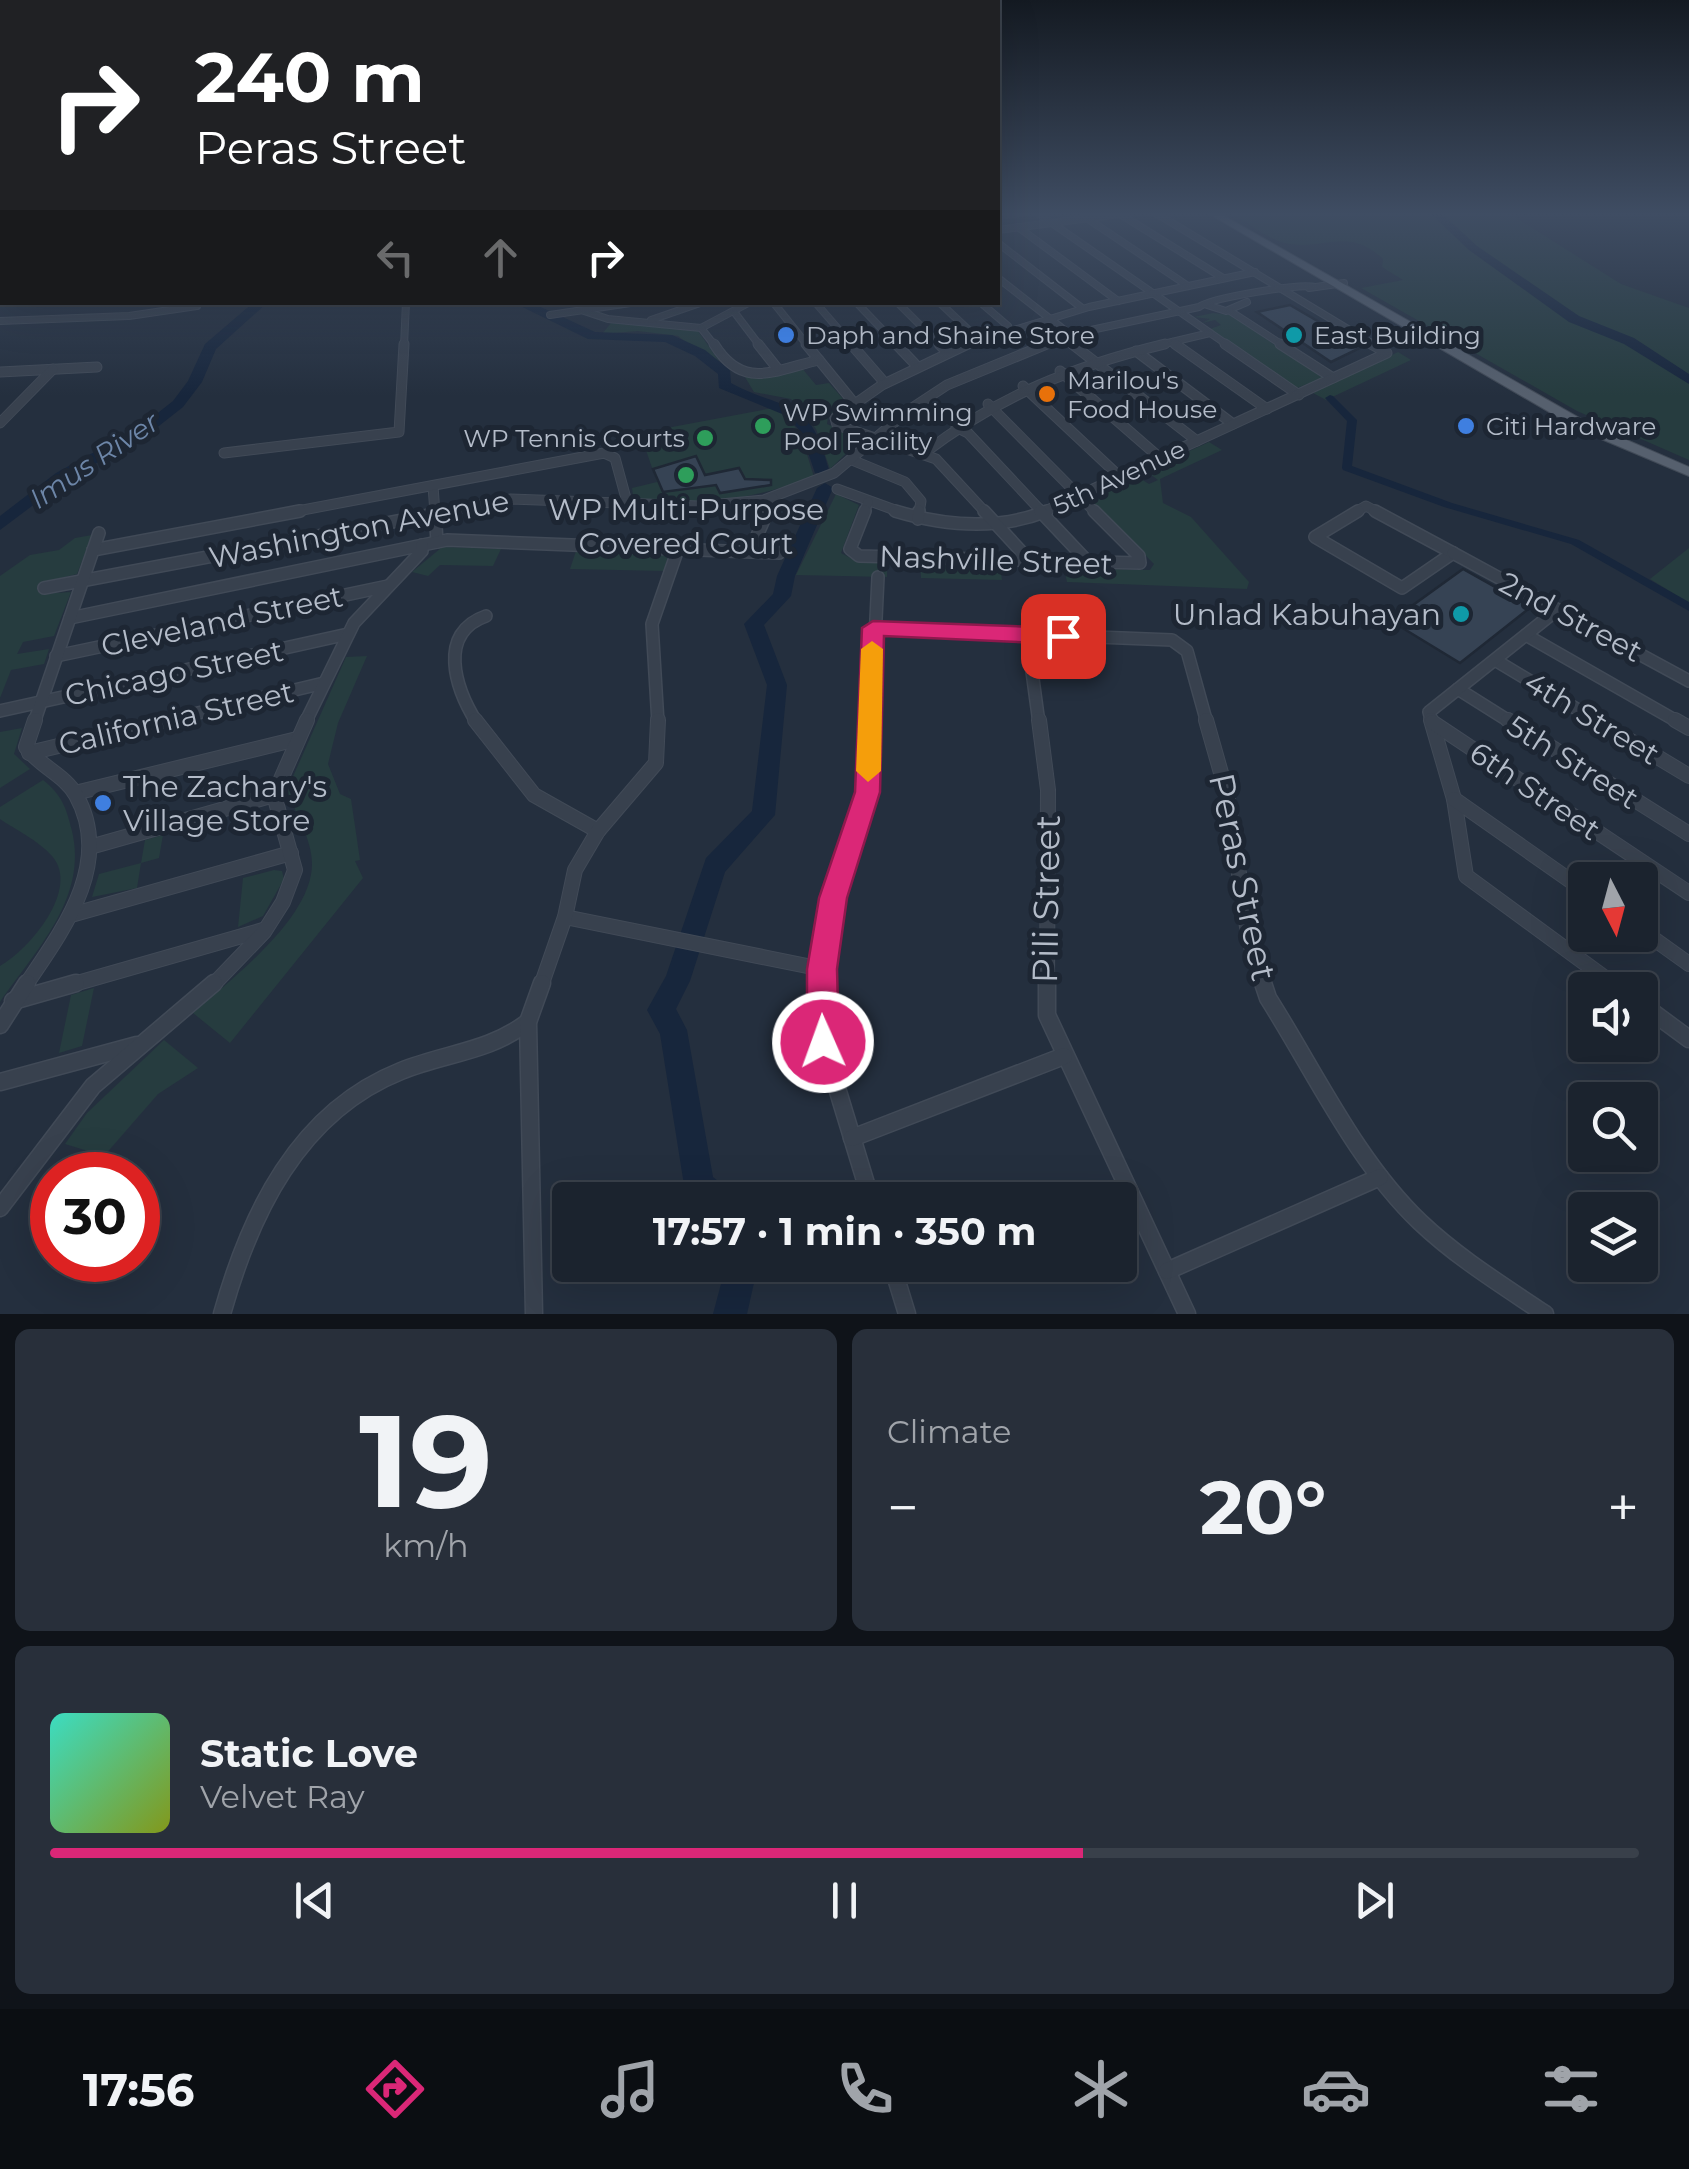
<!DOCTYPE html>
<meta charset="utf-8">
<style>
body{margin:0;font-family:Montserrat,sans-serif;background:#282f3a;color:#f1f3f6;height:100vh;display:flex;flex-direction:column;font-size:38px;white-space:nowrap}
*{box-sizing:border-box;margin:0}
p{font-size:32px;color:#a0a4aa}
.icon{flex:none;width:55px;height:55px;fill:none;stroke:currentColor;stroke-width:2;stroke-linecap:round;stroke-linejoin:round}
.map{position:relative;height:1314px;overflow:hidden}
.side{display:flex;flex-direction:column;gap:15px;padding:15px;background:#0f1319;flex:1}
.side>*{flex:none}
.guide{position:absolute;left:0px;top:0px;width:1000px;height:305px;box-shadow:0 10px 40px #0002,0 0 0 2px #39404a;background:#202124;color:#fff;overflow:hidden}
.needle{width:65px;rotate:174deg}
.buttons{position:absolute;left:1568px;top:862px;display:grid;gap:20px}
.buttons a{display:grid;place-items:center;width:90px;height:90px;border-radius:10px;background:#1b232e;box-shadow:0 10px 40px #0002,0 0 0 2px #39404a;font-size:50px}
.speed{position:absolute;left:30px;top:1152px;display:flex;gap:20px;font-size:50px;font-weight:700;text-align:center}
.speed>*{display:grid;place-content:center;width:130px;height:130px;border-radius:50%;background:#1b232e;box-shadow:0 10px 40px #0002,0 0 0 2px #39404a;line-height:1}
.speed .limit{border:15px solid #d22;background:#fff;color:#111}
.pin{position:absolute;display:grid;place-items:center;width:85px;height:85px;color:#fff;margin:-42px;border-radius:20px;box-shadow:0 5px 15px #0006}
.me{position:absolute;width:110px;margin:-55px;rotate:358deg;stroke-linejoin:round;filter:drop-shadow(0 0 8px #0008)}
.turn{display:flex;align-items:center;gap:35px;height:210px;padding:0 30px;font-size:45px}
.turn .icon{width:130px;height:130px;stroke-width:2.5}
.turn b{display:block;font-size:70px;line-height:85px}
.lanes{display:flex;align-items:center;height:95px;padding:0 30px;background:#0003;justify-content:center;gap:50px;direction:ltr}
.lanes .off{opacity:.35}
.big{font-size:75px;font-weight:700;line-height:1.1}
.side .card{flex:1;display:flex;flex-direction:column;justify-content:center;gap:15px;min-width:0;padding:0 35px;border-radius:15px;background:#282f3a}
.side .dial{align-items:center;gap:0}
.dial b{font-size:130px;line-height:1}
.song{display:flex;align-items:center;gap:30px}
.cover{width:120px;height:120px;border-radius:15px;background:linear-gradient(135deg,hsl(170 70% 55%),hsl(70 70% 35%))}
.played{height:10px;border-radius:5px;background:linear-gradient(90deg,#db2777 65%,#39404a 65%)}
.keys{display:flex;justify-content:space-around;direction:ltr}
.heat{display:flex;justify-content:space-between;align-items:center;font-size:55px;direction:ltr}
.side .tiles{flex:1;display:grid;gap:15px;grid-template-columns:1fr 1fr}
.card:last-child{grid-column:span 2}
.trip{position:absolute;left:552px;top:1182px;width:585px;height:100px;border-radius:10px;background:#1b232e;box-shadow:0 10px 40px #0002,0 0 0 2px #39404a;font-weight:700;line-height:100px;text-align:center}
.tabs{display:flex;height:160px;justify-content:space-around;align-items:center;background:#0b0e12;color:#a0a4aa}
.tabs .icon{width:70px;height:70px}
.tabs .active{color:#db2777}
.tabs b{font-size:45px;color:#f1f3f6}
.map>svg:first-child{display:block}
.green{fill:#263c3f}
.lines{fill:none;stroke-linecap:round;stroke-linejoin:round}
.canal{fill:#17263c;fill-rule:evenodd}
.river{fill:#17263c;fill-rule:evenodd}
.building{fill:#364354;stroke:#1f2835;stroke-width:2.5}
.street-far4-casing{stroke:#414a57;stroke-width:8}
.street-far3-casing{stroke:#414a57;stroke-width:11}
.street-far2-casing{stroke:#414a57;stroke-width:14}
.street-far1-casing{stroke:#414a57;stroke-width:16}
.street-casing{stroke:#414a57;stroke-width:19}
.primary-casing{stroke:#414a57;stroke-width:2}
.street-far4{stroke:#38414e;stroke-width:6}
.street-far3{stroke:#38414e;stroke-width:9}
.street-far2{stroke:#38414e;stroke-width:11}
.street-far1{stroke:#38414e;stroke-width:14}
.street{stroke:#38414e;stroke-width:16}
.primary{fill:#56606e;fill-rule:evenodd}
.route{fill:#db2777;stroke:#8e194d;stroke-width:2.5}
.slow{fill:#f59e0b}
.shop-dot{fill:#3f7fe0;stroke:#1d2633;stroke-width:4}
.culture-dot{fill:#0f9aa8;stroke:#1d2633;stroke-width:4}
.food-dot{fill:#e8710a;stroke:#1d2633;stroke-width:4}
.leisure-dot{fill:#2e9e5b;stroke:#1d2633;stroke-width:4}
.labels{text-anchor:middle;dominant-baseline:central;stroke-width:10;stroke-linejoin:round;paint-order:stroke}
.far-poi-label{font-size:25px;fill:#b4bcc9;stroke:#1d2633;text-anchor:start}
.far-street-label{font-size:25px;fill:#b4bcc9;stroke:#1d2633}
.far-water-label{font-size:28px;font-style:italic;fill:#6d86a8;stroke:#1d2633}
.poi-label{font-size:30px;fill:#b4bcc9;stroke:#1d2633}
.street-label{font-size:30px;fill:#b4bcc9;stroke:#1d2633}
.near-street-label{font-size:35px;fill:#b4bcc9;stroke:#1d2633}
</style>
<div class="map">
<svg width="1689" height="1314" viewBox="0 0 1689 1314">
<rect width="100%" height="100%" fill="#242f3e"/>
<g class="green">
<path d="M 1228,212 L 1507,212 L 1621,284 L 1689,308 L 1689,460 L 1577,411 L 1361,288 L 1403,280 L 1382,267 L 1383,259 C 1346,225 1325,252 1285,243 C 1266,239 1246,220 1228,212 Z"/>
<polygon points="1213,313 1231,315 1323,378 1297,388 1210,329 1221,325 1215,320 1202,323 1210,319 1194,317"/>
<polygon points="612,322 698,331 725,370 678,336 638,331 602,334"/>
<polygon points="1398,352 1411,360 1326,400 1313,393"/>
<polygon points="801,367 816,385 829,383 845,401 828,417 827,424 861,439 830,469 816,429 791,399 754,392 745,377"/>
<path d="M 773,408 L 782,409 L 801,435 L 814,477 C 769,494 680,516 633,495 L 632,488 L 657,482 L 640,433 Z"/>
<polygon points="1209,442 1222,450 1160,479 1163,503 1191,517 1249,582 1247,589 1067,582 1064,568 1150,570 1154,564 1090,499 1136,476 1149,484 1158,480 1146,471"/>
<polygon points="836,494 859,505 841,553 856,561 887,562 887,577 796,575"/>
<polygon points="92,535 77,574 46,582 41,594 71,592 54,636 23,642 17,654 49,649 44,664 11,670 0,698 0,576 30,555 59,550 75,538"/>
<polygon points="441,548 445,547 501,549 493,566 440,565 428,576 412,572"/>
<polygon points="1689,548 1689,603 1650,579"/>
<polygon points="576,551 663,554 668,556 664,571 570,569"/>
<polygon points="920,563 1000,566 1002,580 921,578"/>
<path d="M 367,656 L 338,723 L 328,764 L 340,794 L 351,799 L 360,860 L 355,861 L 363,878 L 230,1043 L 193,1013 C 230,980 313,918 312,863 C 312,840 295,812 287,790 L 346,657 Z"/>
<polygon points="22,728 14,754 30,769 0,788 0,732"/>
<path d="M 43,780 C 62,795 66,807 72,831 C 88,898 36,950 0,1002 L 0,966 C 29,950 81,889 52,856 C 39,841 16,830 0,819 L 0,807 Z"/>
<polygon points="163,835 159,858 141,863 137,888 92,897 99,874 141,863 145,840"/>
<polygon points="274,870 282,871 284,879 263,916 238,927 243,878"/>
<polygon points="94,988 82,1046 59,1053 71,995"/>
<polygon points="164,1040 198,1068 158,1094 104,1156 65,1144 87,1113"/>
</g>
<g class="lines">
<polygon class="canal" points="1330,395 1333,396 1357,420 1352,466 1452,503 1579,540 1689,602 1689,611 1571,544 1444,507 1343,470 1342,468 1347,421 1325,398"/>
<g class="river">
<polygon points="1429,212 1440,212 1477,246 1579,316 1634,338 1689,374 1689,384 1624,344 1569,322 1469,250"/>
<polygon points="254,302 268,302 216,349 202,382 183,407 150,433 68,479 0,530 0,516 56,473 140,427 173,401 188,381 205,344"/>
<path d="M 512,302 L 530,302 L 595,332 L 672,335 L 705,350 L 730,370 L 731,383 C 789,414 809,394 829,470 L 827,473 L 815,473 L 801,432 L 787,416 L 719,388 L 718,374 L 695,356 L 665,342 L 588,339 Z"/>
<polygon points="825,483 833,488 795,576 791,596 764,625 787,685 775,815 725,872 690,981 676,1009 687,1030 713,1177 728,1189 733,1200 693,1200 684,1185 660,1034 647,1010 666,976 706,858 752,811 767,685 744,624 773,594 777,576 817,488"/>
<polygon points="726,1265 758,1265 747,1314 713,1314"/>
</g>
</g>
<g class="building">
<polygon points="1290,305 1362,347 1331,362 1257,312"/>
<polygon points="696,456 705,475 739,468 745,479 771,480 771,485 720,493 716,485 663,492 653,469"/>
<polygon points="1463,569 1531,607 1460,663 1391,621"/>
</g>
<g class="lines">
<defs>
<g id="street-far4">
<polyline points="1036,212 1229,346"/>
<polyline points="1154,212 1376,346"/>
<polyline points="998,216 1026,212"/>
<polyline points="1085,217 1188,286"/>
<polyline points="1018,227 1118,301"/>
<polyline points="998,230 1120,214 1223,278"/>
<polyline points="998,243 1082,308"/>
<polyline points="998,278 1067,332"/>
<polyline points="1309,288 1344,283"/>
<polyline points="773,302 808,346"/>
<polyline points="815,302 853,346"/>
<polyline points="856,302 898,346"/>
<polyline points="897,302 941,346"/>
<polyline points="939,302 976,337"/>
<polyline points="980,302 1008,326"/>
<polyline points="1207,305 1226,311 1247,302"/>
<polyline points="584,311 608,319 701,328 750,302"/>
<polyline points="1230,311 1284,346"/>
<polyline points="735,313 760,346"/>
<polyline points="550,315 637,302"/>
<polyline points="651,320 703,302"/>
<polyline points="0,321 129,316 197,306"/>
<polyline points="701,328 715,346"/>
<path d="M 1077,333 L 1199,307 C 1211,298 1299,283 1315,287"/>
<polyline points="1173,342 1179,346"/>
<polyline points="404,346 406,302"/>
<polyline points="962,346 1089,307 1255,272"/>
<polyline points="1041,346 1058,339"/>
<polyline points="1155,346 1210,333"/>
</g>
<g id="street-far3">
<path d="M 714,344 C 743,391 775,370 819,360"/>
<polyline points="758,344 777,368"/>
<polyline points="806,344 854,403"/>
<polyline points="851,344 884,382"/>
<polyline points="896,344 915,364"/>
<polyline points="939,344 945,350"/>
<polyline points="968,344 882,385 835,418 837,425 936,459 986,513"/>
<polyline points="1072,344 1197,441"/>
<polyline points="1175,344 1267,409"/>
<polyline points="1225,344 1299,395"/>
<polyline points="1280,344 1333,378"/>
<polyline points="1136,351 1233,424"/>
<polyline points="1060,371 1160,458"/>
<polyline points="0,372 97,367"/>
<polyline points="1023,386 1119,476"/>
<polyline points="988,404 1096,513"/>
<polyline points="0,423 53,369"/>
<polyline points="956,427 968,433 1043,513"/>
<polyline points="224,453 399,432 404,344"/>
<path d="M 923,454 C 998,396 1074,366 1165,344"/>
<polyline points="852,460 905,482 921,501 919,513"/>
<polyline points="433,486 435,513"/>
<polyline points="837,489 903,513"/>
<polyline points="287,513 604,453 615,458 627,502"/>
<polyline points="437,513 511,499 699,506 764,500 834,473 909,410 947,385 1047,344"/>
<polyline points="766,513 773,498"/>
<polyline points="864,513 868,502"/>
<polyline points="1041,513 1387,353 1371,344"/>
<polyline points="1354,513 1366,506 1379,513"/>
</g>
<g id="street-far2">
<polyline points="435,511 437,542"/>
<polyline points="865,511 850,549 859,556 1140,563 1139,556 1094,511"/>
<path d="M 895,511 C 945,526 997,531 1047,511"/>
<polyline points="984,511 1030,561"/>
<polyline points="1040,511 1089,563"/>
<polyline points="1358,511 1315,537 1402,588 1453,553"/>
<polyline points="1375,511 1453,553"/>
<polyline points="918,519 919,511"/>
<polyline points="93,550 300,511"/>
<polyline points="750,551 768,511"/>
<polyline points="1453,553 1689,681"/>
<polyline points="44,588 450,511"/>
<polyline points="70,618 447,540 779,553"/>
<polyline points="873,628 1172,640 1187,651 1207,723"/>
<polyline points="1027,635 1039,723"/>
<polyline points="1526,635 1680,723"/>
<polyline points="56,656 388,586"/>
<polyline points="1495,660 1600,723"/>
<polyline points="1458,689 1512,723"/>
<polyline points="0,711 348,634"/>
<polyline points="34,723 99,533"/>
<polyline points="156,723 324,683"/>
<polyline points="305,723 354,623 422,551 422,545"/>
<path d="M 477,723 C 455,688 437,633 486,616"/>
<polyline points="658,723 652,624 678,549"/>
<polyline points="871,723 878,577"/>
<polyline points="1432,723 1429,712 1557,610"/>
</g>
<g id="street-far1">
<polyline points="475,720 534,795 598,831"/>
<polyline points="1039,720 1048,790 1047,986"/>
<polyline points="1206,720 1227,794 1249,940 1264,986"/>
<polyline points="1431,720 1454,799 1466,876 1616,986"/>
<polyline points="1508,720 1689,834"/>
<polyline points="1596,720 1689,776"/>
<polyline points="1675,720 1689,728"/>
<polyline points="1432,722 1689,893"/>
<polyline points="29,753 167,720"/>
<polyline points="75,793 297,739"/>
<polyline points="1454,799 1585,891"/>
<polyline points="90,847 274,795"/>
<polyline points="71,915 291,853"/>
<polyline points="565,917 822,969"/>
<polyline points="1640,929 1689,964"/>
<path d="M 25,986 C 63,930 114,863 76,795 C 65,775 39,766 26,747 L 35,720"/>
<polyline points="67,986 263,930"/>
<polyline points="212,986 264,932 283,902 295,870 274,795 307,720"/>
<polyline points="541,986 565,917 575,870 598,831 656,763 658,720"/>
<polyline points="823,986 833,898 868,792 871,720"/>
</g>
<g id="street">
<polyline points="823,983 823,1042 871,1200"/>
<polyline points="1047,983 1047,1015 1187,1314"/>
<path d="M 1263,983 L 1268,998 C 1315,1072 1356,1161 1420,1222 C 1458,1258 1502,1285 1545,1314"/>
<polyline points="1613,983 1622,990"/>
<polyline points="13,1001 76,983"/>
<polyline points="1640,1003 1689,1039"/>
<polyline points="0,1025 27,983"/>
<polyline points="0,1082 137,1045"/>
<polyline points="852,1138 1064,1056"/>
<polyline points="0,1208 93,1086 214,983"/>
<polyline points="892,1265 907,1314"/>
<polyline points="1167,1271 1380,1177"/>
<path d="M 222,1314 C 250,1214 298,1112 401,1071 C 445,1053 489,1052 528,1022"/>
<polyline points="534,1314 528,1022 542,983"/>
</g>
<polygon id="primary" points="1206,212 1217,212 1590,424 1689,467 1689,476 1580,430"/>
</defs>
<use href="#street-far4" class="street-far4-casing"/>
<use href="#street-far3" class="street-far3-casing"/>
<use href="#street-far2" class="street-far2-casing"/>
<use href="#street-far1" class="street-far1-casing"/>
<use href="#street" class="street-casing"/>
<use href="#primary" class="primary-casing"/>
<use href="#street-far4" class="street-far4"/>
<use href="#street-far3" class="street-far3"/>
<use href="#street-far2" class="street-far2"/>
<use href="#street-far1" class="street-far1"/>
<use href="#street" class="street"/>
<use href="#primary" class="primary"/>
</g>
<linearGradient id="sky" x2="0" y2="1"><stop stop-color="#141a22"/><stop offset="0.54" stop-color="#3f4d63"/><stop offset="1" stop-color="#3f4d63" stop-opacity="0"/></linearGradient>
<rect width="1689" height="396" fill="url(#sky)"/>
<polygon class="route" points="873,621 1063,628 1074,636 1063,644 884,636 880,792 847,898 837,969 839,1042 834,1053 823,1058 812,1053 807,1042 807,969 819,898 855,792 862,628"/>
<polygon class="slow" points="872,641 883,649 881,771 868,782 856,771 861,649"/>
<g class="shop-dot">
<circle cx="786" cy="335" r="10"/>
<circle cx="1466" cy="426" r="10"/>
<circle cx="103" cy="803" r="10"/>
</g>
<g class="culture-dot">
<circle cx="1294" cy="335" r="10"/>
<circle cx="1461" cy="614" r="10"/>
</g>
<circle class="food-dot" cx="1047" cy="394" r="10"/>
<g class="leisure-dot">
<circle cx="763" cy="426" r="10"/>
<circle cx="705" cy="438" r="10"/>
<circle cx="686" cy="475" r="10"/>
</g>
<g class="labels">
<g class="far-poi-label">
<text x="806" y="335">Daph and Shaine Store</text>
<text x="1314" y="335">East Building</text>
<text x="1067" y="380">Marilou's<tspan x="1067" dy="29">Food House</tspan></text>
<text x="783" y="412">WP Swimming<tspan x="783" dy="29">Pool Facility</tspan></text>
<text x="1486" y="426">Citi Hardware</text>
<text x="685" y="438" text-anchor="end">WP Tennis Courts</text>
</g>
<g class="far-street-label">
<text transform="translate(1119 477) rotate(-25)">5th Avenue</text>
</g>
<g class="far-water-label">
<text transform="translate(94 460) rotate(-34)">Imus River</text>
</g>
<g class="poi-label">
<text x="686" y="509">WP Multi-Purpose<tspan x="686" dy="34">Covered Court</tspan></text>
<text x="1441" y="614" text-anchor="end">Unlad Kabuhayan</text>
<text x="123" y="786" text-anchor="start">The Zachary's<tspan x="123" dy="34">Village Store</tspan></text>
</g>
<g class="street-label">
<text transform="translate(359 529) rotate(-11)">Washington Avenue</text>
<text transform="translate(996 560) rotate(2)">Nashville Street</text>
<text transform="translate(1571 617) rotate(28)">2nd Street</text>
<text transform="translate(222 621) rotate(-12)">Cleveland Street</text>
<text transform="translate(174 673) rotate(-12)">Chicago Street</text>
<text transform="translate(176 718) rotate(-13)">California Street</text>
<text transform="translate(1592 718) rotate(31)">4th Street</text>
<text transform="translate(1573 762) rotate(32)">5th Street</text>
<text transform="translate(1535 791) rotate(34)">6th Street</text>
</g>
<g class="near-street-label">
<text transform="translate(1243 877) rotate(78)">Peras Street</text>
<text transform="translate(1046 899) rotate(-89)">Pili Street</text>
</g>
</g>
</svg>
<div class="buttons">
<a><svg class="needle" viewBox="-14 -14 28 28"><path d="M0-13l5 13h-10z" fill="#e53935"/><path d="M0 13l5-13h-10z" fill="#a0a4aa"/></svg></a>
<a><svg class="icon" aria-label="sound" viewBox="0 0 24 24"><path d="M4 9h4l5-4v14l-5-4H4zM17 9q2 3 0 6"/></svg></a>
<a><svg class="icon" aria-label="search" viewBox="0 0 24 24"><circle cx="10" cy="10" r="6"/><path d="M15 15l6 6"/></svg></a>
<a><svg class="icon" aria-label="layers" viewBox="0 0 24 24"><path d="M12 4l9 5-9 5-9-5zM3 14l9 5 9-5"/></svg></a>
</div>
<div class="speed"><div class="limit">30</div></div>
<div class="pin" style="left:1063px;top:636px;background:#d93025"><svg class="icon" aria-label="arrive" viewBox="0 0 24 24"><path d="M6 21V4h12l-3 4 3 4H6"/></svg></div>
<svg class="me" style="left:823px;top:1042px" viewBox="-20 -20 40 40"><circle r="17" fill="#db2777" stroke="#fff" stroke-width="3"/><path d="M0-11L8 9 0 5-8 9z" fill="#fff"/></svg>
<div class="trip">17:57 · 1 min · 350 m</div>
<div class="guide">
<div class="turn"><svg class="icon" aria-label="right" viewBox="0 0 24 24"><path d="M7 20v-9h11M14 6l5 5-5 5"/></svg><div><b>240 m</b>Peras Street</div></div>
<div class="lanes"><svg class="icon off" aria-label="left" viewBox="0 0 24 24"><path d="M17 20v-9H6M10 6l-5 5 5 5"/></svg><svg class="icon off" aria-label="ahead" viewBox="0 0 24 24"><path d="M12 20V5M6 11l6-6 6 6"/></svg><svg class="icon" aria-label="right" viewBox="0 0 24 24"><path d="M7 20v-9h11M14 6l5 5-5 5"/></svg></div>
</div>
</div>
<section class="side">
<div class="tiles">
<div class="card dial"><b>19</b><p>km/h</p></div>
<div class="card"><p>Climate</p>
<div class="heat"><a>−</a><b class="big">20°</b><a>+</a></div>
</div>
<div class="card">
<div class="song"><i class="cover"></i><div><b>Static Love</b><p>Velvet Ray</p></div></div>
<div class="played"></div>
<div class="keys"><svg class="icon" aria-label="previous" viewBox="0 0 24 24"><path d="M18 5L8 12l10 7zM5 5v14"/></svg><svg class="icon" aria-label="pause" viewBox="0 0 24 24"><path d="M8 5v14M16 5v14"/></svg><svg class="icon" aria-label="next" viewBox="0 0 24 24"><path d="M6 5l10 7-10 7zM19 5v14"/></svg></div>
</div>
</div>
</section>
<nav class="tabs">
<b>17:56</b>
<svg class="icon active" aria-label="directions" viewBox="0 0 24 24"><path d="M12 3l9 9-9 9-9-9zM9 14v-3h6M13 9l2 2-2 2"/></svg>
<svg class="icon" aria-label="music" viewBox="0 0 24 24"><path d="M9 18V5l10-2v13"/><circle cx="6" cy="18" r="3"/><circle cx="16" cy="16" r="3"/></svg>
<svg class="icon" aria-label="phone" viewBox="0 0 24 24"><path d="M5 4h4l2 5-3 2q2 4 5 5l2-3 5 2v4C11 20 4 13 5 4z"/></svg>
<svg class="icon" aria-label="climate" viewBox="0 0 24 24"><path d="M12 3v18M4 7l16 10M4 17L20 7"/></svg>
<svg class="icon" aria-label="car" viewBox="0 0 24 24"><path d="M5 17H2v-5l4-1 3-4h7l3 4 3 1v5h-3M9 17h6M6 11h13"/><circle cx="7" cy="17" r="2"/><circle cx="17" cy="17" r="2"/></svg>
<svg class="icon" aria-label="filters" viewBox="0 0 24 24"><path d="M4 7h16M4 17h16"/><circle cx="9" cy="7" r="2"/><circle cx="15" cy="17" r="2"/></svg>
</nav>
